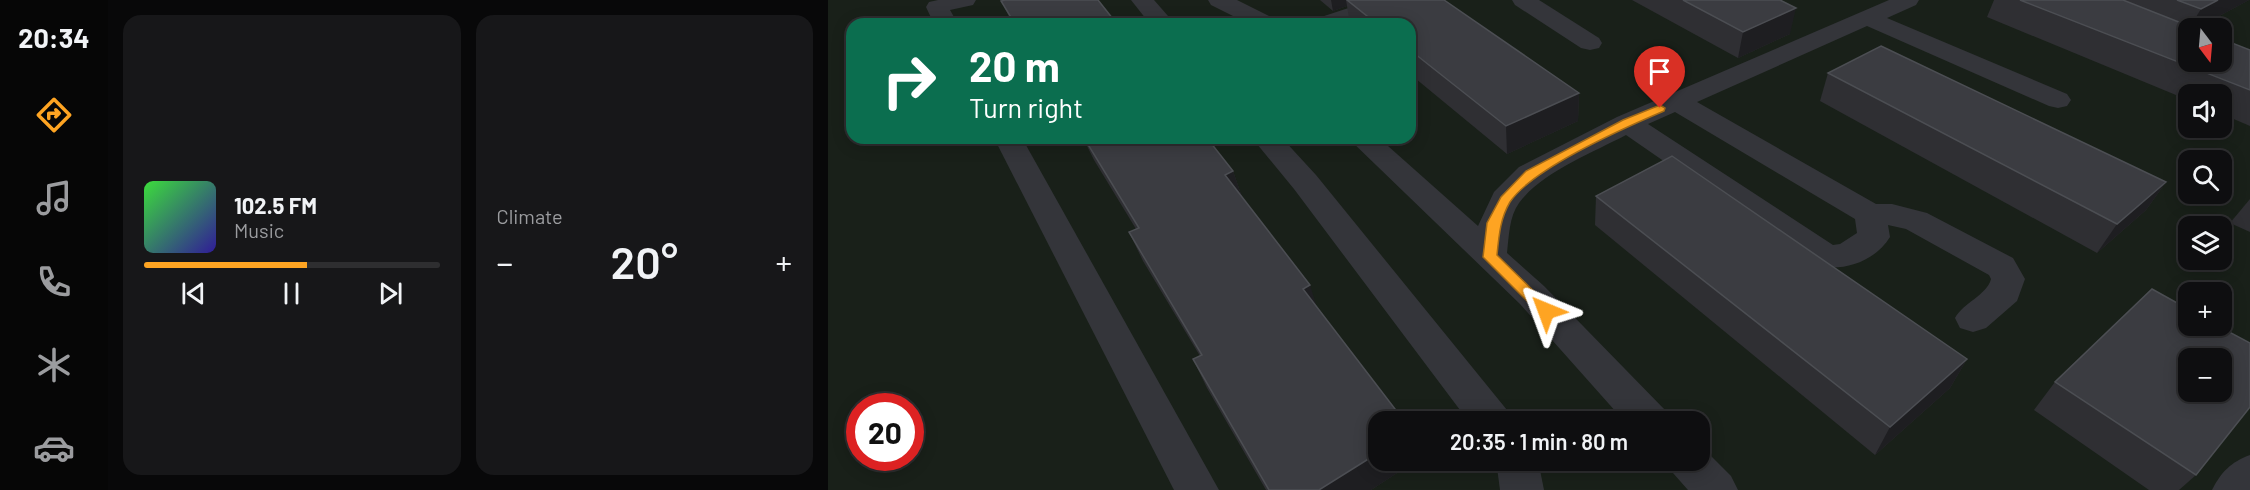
<!DOCTYPE html>
<meta charset="utf-8">
<style>
body{margin:0;font-family:Barlow,sans-serif;background:#171719;color:#f1f3f6;height:100vh;display:flex;flex-direction:column;font-size:22px;white-space:nowrap}
*{box-sizing:border-box;margin:0}
p{font-size:20px;color:#9b9c9f}
.icon{flex:none;width:33px;height:33px;fill:none;stroke:currentColor;stroke-width:2;stroke-linecap:round;stroke-linejoin:round}
.map{position:relative;flex:1;overflow:hidden}
.drawer{display:flex;flex-direction:column;gap:15px;padding:15px;background:#080809;width:720px}
.drawer>*{flex:none}
.banner{position:absolute;left:18px;top:18px;width:570px;height:126px;border-radius:18px;box-shadow:0 3px 15px #0003,0 0 0 2px #2e2e30;background:#0b6e4f;color:#fff;overflow:hidden}
.needle{width:39px;rotate:164deg}
.controls{position:absolute;left:1350px;top:18px;display:grid;gap:12px}
.controls a{display:grid;place-items:center;width:54px;height:54px;border-radius:12px;background:#0e0e10;box-shadow:0 3px 15px #0003,0 0 0 2px #2e2e30;font-size:30px}
.speed{position:absolute;left:18px;top:393px;display:flex;gap:12px;font-size:30px;font-weight:700;text-align:center}
.speed>*{display:grid;place-content:center;width:78px;height:78px;border-radius:50%;background:#0e0e10;box-shadow:0 3px 15px #0003,0 0 0 2px #2e2e30;line-height:1}
.speed .limit{border:9px solid #d22;background:#fff;color:#111}
.pin{position:absolute;display:grid;place-items:center;width:51px;height:51px;color:#fff;margin:-62px -26px;border-radius:50% 50% 50% 0;rotate:-45deg;box-shadow:0 0 6px #0007}
.pin .icon{rotate:45deg}
.me{position:absolute;width:66px;margin:-33px;rotate:316deg;stroke-linejoin:round;filter:drop-shadow(0 0 4px #0008)}
.turn{display:flex;align-items:center;gap:21px;height:126px;padding:0 24px;font-size:27px}
.turn .icon{width:78px;height:78px;stroke-width:2.5}
.turn b{display:block;font-size:42px;line-height:51px}
.big{font-size:45px;font-weight:600;line-height:1.1}
.drawer .tile{flex:1;display:flex;flex-direction:column;justify-content:center;gap:9px;min-width:0;padding:0 21px;border-radius:18px;background:#171719}
.song{display:flex;align-items:center;gap:18px}
.cover{width:72px;height:72px;border-radius:9px;background:linear-gradient(135deg,hsl(120 70% 55%),hsl(250 70% 35%))}
.played{height:6px;border-radius:3px;background:linear-gradient(90deg,#fea422 55%,#2e2e30 55%)}
.keys{display:flex;justify-content:space-around;direction:ltr}
.heat{display:flex;justify-content:space-between;align-items:center;font-size:33px;direction:ltr}
.drawer .tiles{flex:1;display:grid;gap:15px;grid-template-columns:repeat(2,1fr)}
.trip{position:absolute;left:540px;top:411px;width:342px;height:60px;border-radius:18px;background:#0e0e10;box-shadow:0 3px 15px #0003,0 0 0 2px #2e2e30;font-weight:600;line-height:60px;text-align:center}
main{display:flex;flex:1;min-height:0}
.dock{display:flex;flex-direction:column;width:108px;justify-content:space-around;align-items:center;background:#060606;color:#9b9c9f}
.dock .icon{width:42px;height:42px}
.dock .on{color:#fea422}
.dock b{font-size:27px;color:#f1f3f6}
.map>svg:first-child{display:block}
.green{fill:#192019;fill-rule:evenodd}
.lines{fill:none;stroke-linecap:round;stroke-linejoin:round}
.minor{fill:#34353a;fill-rule:evenodd}
.wall{fill:#2f2f33}
.shaded-wall{fill:#1e1e21}
.building{fill:#3b3c41;stroke:#4c4e53;stroke-width:1.5;fill-rule:evenodd}
.route{fill:#fea422;stroke:#a56b16;stroke-width:1.5}
</style>
<main>
<nav class="dock">
<b>20:34</b>
<svg class="icon on" aria-label="directions" viewBox="0 0 24 24"><path d="M12 3l9 9-9 9-9-9zM9 14v-3h6M13 9l2 2-2 2"/></svg>
<svg class="icon" aria-label="music" viewBox="0 0 24 24"><path d="M9 18V5l10-2v13"/><circle cx="6" cy="18" r="3"/><circle cx="16" cy="16" r="3"/></svg>
<svg class="icon" aria-label="phone" viewBox="0 0 24 24"><path d="M5 4h4l2 5-3 2q2 4 5 5l2-3 5 2v4C11 20 4 13 5 4z"/></svg>
<svg class="icon" aria-label="climate" viewBox="0 0 24 24"><path d="M12 3v18M4 7l16 10M4 17L20 7"/></svg>
<svg class="icon" aria-label="car" viewBox="0 0 24 24"><path d="M5 17H2v-5l4-1 3-4h7l3 4 3 1v5h-3M9 17h6M6 11h13"/><circle cx="7" cy="17" r="2"/><circle cx="17" cy="17" r="2"/></svg>
</nav>
<section class="drawer">
<div class="tiles">
<div class="tile">
<div class="song"><i class="cover"></i><div><b>102.5 FM</b><p>Music</p></div></div>
<div class="played"></div>
<div class="keys"><svg class="icon" aria-label="previous" viewBox="0 0 24 24"><path d="M18 5L8 12l10 7zM5 5v14"/></svg><svg class="icon" aria-label="pause" viewBox="0 0 24 24"><path d="M8 5v14M16 5v14"/></svg><svg class="icon" aria-label="next" viewBox="0 0 24 24"><path d="M6 5l10 7-10 7zM19 5v14"/></svg></div>
</div>
<div class="tile"><p>Climate</p>
<div class="heat"><a>−</a><b class="big">20°</b><a>+</a></div>
</div>
</div>
</section>
<div class="map">
<svg width="1422" height="490" viewBox="0 0 1422 490">
<rect width="100%" height="100%" fill="#131315"/>
<path class="green" d="M 0,0 L 1422,0 L 1422,490 L 0,490 ZM 24,24 L 582,24 L 582,138 L 24,138 ZM 1360,28 L 1394,28 L 1394,62 L 1360,62 ZM 1360,94 L 1394,94 L 1394,128 L 1360,128 ZM 1360,160 L 1394,160 L 1394,194 L 1360,194 ZM 1360,226 L 1394,226 L 1394,260 L 1360,260 ZM 1360,292 L 1394,292 L 1394,326 L 1360,326 ZM 1360,358 L 1394,358 L 1394,392 L 1360,392 ZM 32,406 L 82,406 L 82,458 L 32,458 ZM 550,422 L 872,422 L 872,460 L 550,460 Z"/>
<g class="lines">
<g class="minor">
<polygon points="110,0 148,0 145,5 122,10 130,24 106,24 98,7 101,2"/>
<polygon points="303,0 326,0 347,24 322,24"/>
<polygon points="380,0 409,0 447,19 451,24 421,24 383,5"/>
<polygon points="545,0 579,0 576,5 518,24 483,24 487,19"/>
<polygon points="684,0 711,0 771,38 774,43 771,48 762,50 753,48 687,5"/>
<path d="M 1061,0 L 1091,0 L 1088,5 L 1059,18 L 1239,94 L 1243,100 L 1239,106 L 1230,108 L 1221,106 L 1039,26 L 869,102 L 1048,204 L 1064,204 L 1099,213 L 1185,258 L 1197,279 L 1189,301 L 1158,328 L 1145,332 L 1132,328 L 1127,318 C 1135,303 1159,295 1163,279 L 1161,275 L 1078,229 L 1060,225 L 1062,237 C 1047,262 1013,273 986,265 L 798,135 C 764,153 714,172 691,203 C 681,217 681,236 679,253 L 716,286 L 837,410 L 843,422 L 797,422 L 692,304 L 520,138 L 551,138 L 650,226 L 666,192 L 691,167 L 789,117 ZM 847,112 L 1027,219 L 1029,233 L 1012,244 L 1005,245 L 820,124 Z"/>
<polygon points="166,138 194,138 391,490 346,490"/>
<polygon points="424,138 454,138 488,175 679,410 685,422 641,422 466,189"/>
<polygon points="872,445 903,476 910,490 860,490 845,473 839,460 872,460"/>
<path d="M 1422,455 L 1422,490 L 1384,490 C 1393,472 1403,462 1422,455 Z"/>
<polygon points="668,460 710,460 716,490 672,490"/>
</g>
</g>
<g class="wall">
<polygon points="492,0 616,0 751,93 750,121 679,154 582,74 582,24 522,24 519,6 505,11"/>
<polygon points="804,0 952,0 962,34 910,58"/>
<polygon points="1166,0 1421,0 1369,28 1360,28 1422,50 1422,126 1394,114 1394,94 1360,94 1360,100 1159,17"/>
<polygon points="173,1 289,24 185,24"/>
<polygon points="1000,73 1338,182 1318,210 1269,253 992,101"/>
<polygon points="255,138 379,138 405,171 414,197 489,307 550,460 589,460 543,490 438,490 379,388 365,359 372,356 315,261 301,232 308,229 266,160"/>
<polygon points="768,196 1139,359 1122,388 1047,455 767,225"/>
<polygon points="1422,199 1422,232 1402,223"/>
<polygon points="1227,382 1368,475 1351,490 1321,490 1206,410"/>
</g>
<g class="shaded-wall">
<polygon points="503,0 518,0 519,6 505,11"/>
<polygon points="1390,0 1421,0 1369,28 1361,28 1373,9"/>
<polygon points="968,8 962,34 910,58 915,32"/>
<polygon points="751,93 750,121 679,154 678,126"/>
<polygon points="405,171 415,200 397,175"/>
<polygon points="1338,182 1318,210 1269,253 1289,224"/>
<polygon points="482,285 491,314 475,289"/>
<polygon points="1139,359 1122,388 1047,455 1062,427"/>
<polygon points="550,453 550,460 589,460 543,490 491,490"/>
</g>
<g class="building">
<polygon points="177,0 270,0 289,24 187,24 173,1"/>
<polygon points="519,0 616,0 751,93 678,126 582,50 582,24 549,24"/>
<polygon points="855,0 952,0 968,8 915,32"/>
<polygon points="1192,0 1295,0 1366,28 1360,28 1360,62 1394,62 1394,39 1422,50 1422,90"/>
<polygon points="1349,0 1390,0 1373,9"/>
<polygon points="1053,46 1338,182 1289,224 1000,73"/>
<polygon points="256,138 379,138 405,171 397,175 482,285 475,289 577,422 550,422 550,453 491,490 441,490 365,359 374,355 301,232 311,228"/>
<polygon points="844,156 1139,359 1062,427 768,196"/>
<path d="M 1324,289 L 1360,309 L 1360,326 L 1390,326 L 1422,343 L 1422,407 L 1368,475 L 1227,382 ZM 1360,358 L 1394,358 L 1394,392 L 1360,392 Z"/>
</g>
<path class="route" d="M 832,105 L 837,108 L 836,111 C 796,128 705,168 682,202 C 672,219 671,236 669,255 L 726,311 L 724,315 L 713,315 L 655,257 L 659,223 L 673,197 L 698,171 L 795,120 Z"/>
</svg>
<div class="controls">
<a><svg class="needle" viewBox="-14 -14 28 28"><path d="M0-13l5 13h-10z" fill="#e53935"/><path d="M0 13l5-13h-10z" fill="#9b9c9f"/></svg></a>
<a><svg class="icon" aria-label="sound" viewBox="0 0 24 24"><path d="M4 9h4l5-4v14l-5-4H4zM17 9q2 3 0 6"/></svg></a>
<a><svg class="icon" aria-label="search" viewBox="0 0 24 24"><circle cx="10" cy="10" r="6"/><path d="M15 15l6 6"/></svg></a>
<a><svg class="icon" aria-label="layers" viewBox="0 0 24 24"><path d="M12 4l9 5-9 5-9-5zM3 14l9 5 9-5"/></svg></a>
<a>+</a>
<a>−</a>
</div>
<div class="speed"><div class="limit">20</div></div>
<div class="pin" style="left:832px;top:108px;background:#d93025"><svg class="icon" aria-label="arrive" viewBox="0 0 24 24"><path d="M6 21V4h12l-3 4 3 4H6"/></svg></div>
<svg class="me" style="left:718px;top:311px" viewBox="-20 -20 40 40"><path d="M0-17L14 15 0 8-14 15z" fill="#fea422" stroke="#fff" stroke-width="4"/></svg>
<div class="trip">20:35 · 1 min · 80 m</div>
<div class="banner">
<div class="turn"><svg class="icon" aria-label="right" viewBox="0 0 24 24"><path d="M7 20v-9h11M14 6l5 5-5 5"/></svg><div><b>20 m</b>Turn right</div></div>
</div>
</div>
</main>
